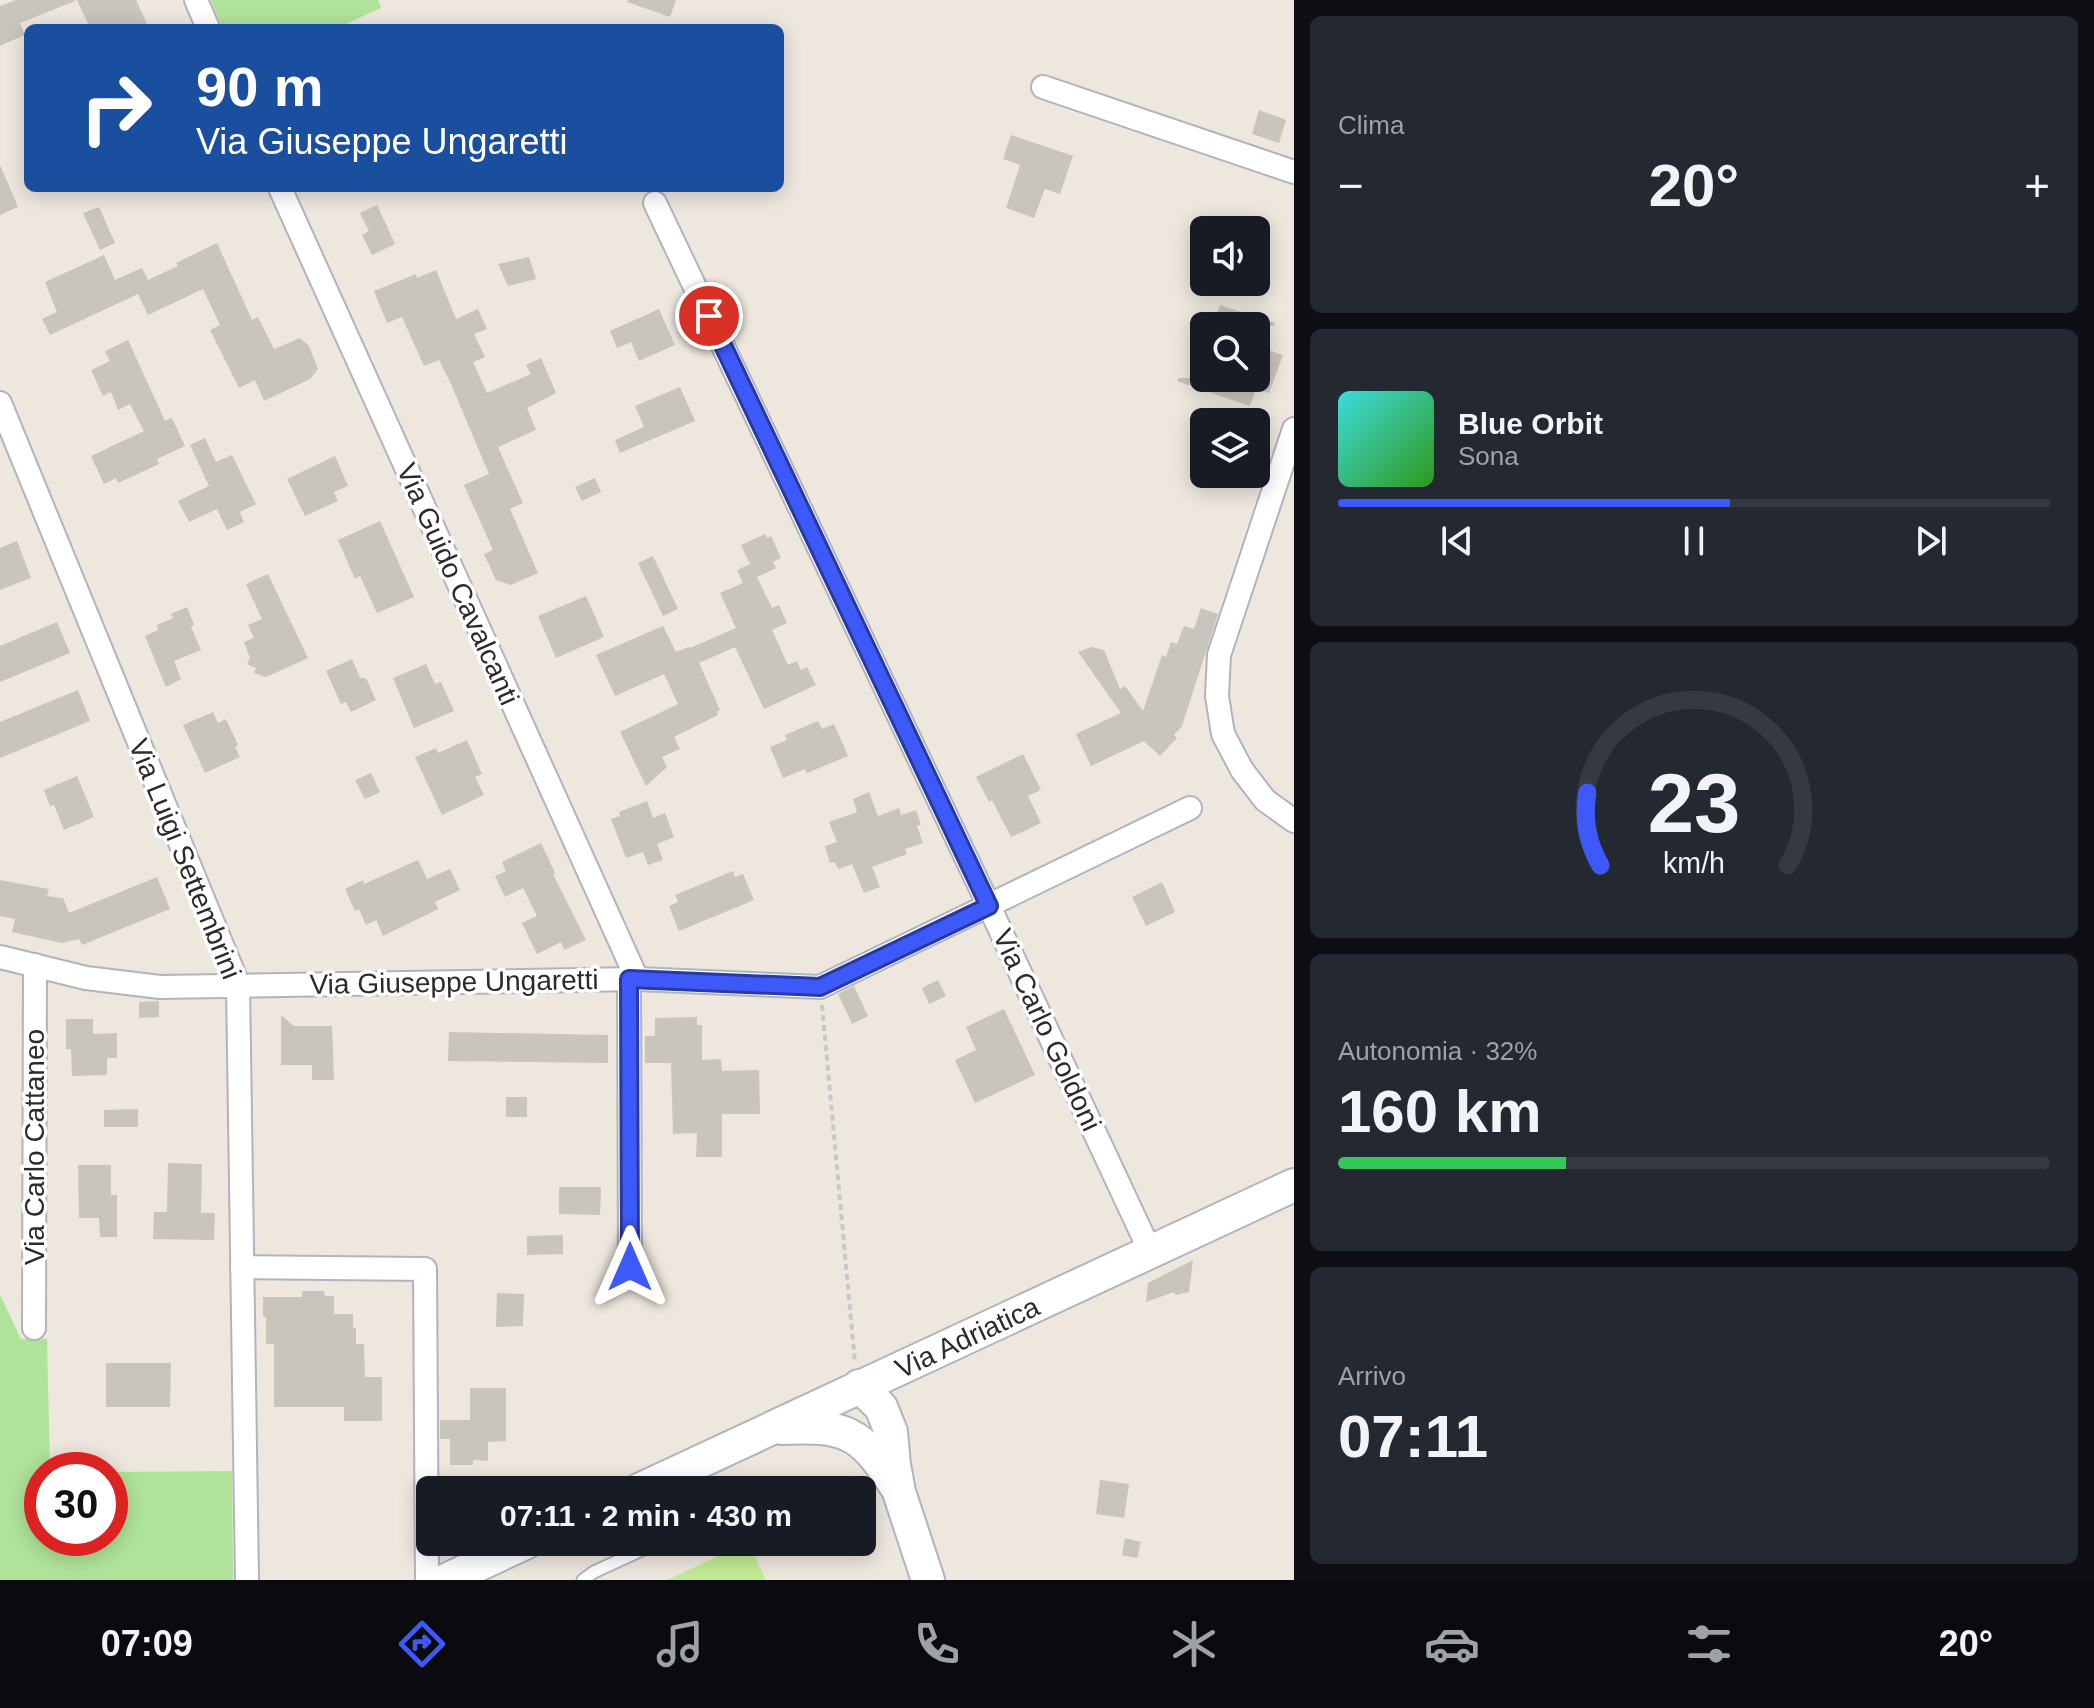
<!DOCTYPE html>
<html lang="it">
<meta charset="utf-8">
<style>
body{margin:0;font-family:Arial,sans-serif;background:#242831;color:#f1f3f6;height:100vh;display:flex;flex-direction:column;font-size:30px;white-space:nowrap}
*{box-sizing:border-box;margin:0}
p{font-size:26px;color:#9ea1a6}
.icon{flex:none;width:44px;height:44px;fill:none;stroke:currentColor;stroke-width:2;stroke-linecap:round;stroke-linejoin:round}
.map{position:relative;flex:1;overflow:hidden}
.details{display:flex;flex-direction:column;gap:16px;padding:16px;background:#0d0f14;width:800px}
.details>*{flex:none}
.guide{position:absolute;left:24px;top:24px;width:760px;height:168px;border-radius:12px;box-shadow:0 4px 20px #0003;background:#1a4fa0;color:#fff;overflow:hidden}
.fabs{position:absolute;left:1190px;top:216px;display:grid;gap:16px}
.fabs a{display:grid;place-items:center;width:80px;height:80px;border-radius:12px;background:#171b24;box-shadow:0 4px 20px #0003;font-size:40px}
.speed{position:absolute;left:24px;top:1452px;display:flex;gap:16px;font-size:40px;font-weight:700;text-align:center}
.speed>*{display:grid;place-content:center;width:104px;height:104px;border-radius:50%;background:#171b24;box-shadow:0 4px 20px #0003;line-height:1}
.speed .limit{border:12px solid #d22;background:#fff;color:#111}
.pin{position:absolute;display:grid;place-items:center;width:68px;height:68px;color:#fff;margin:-34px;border:4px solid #fff;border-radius:50%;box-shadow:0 2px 8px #0007}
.me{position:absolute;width:88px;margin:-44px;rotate:0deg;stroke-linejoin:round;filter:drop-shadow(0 0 6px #0008)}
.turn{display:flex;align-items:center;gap:28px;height:168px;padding:0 40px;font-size:36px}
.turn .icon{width:104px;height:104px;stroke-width:2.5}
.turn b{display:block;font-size:56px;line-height:68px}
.big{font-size:60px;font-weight:700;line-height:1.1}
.details .card{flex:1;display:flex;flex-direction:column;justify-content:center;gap:12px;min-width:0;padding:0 28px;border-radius:12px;background:#242831}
.details .dial{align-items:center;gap:0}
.dial svg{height:208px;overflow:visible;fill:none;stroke:#363941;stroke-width:7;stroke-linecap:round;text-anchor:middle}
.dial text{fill:#f1f3f6;stroke:none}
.song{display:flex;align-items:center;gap:24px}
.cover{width:96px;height:96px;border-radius:12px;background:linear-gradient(135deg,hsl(180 70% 55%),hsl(110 70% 35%))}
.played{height:8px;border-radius:4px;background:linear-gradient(90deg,#3e59fa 55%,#363941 55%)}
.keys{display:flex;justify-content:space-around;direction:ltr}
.heat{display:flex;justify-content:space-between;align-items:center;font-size:44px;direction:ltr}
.charge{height:12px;border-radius:6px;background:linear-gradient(90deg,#34c759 32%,#363941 0)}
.trip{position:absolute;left:416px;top:1476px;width:460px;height:80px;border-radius:12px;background:#171b24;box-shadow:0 4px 20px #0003;font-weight:700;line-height:80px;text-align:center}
.tab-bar{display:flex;height:128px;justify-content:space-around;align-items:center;background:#090b0e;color:#9ea1a6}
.tab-bar .icon{width:56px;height:56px}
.tab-bar .selected{color:#3e59fa}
.tab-bar b{font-size:36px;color:#f1f3f6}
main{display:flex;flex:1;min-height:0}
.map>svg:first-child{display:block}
.green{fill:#b0e39a}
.pitch{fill:#c3eb96}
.building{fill:#c9c5bc}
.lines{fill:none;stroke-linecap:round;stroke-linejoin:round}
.lane-casing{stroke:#b1b3bf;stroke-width:15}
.street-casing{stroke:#b1b3bf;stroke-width:26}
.secondary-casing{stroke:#b1b3bf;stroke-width:36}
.path{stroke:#c8c8c8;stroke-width:4;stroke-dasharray:6 4;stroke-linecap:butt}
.lane{stroke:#fff;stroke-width:11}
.street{stroke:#fff;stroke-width:22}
.secondary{stroke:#fff;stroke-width:32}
.route-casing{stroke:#283aa2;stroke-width:20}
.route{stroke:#3e59fa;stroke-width:14}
.labels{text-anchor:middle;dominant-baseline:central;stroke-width:7;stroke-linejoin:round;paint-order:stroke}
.street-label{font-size:28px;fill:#2b2b2b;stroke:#fff}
</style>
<main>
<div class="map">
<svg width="1294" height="1580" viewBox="0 0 1294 1580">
<rect width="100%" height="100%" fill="#ede7de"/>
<g class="green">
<polygon points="211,0 378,0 381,8 337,28 222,28"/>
<polygon points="0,1295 21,1339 47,1339 50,1470 42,1470 42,1538 110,1538 110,1472 232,1471 233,1580 0,1580"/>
</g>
<polygon class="pitch" points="748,1542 766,1580 667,1580"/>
<g class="building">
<polygon points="16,0 74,0 75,1 20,23 25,35 0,46 0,6"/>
<polygon points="77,0 136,0 149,28 90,28"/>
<polygon points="628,0 676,0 670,17 627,2"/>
<polygon points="1259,110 1286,120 1279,143 1252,134"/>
<polygon points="1011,135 1073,156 1060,194 1045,189 1034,218 1006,208 1020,165 1003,159"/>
<polygon points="0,165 18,207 0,215"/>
<polygon points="377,205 395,244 372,255 362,235 369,231 360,213"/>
<polygon points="99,207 115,243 100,250 83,213"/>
<polygon points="217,243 252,320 258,317 274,349 300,338 309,346 318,369 310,379 264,401 255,380 239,388 210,330 220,325 203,289 148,315 138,294 50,335 42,319 57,312 45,282 104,255 115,280 142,268 148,280 178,266 176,263"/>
<polygon points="529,257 536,279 508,286 498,264"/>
<polygon points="436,270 456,319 478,309 487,329 474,334 485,357 473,362 487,393 531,374 526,365 541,358 556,393 527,408 536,430 498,447 523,503 510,509 538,573 511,585 496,580 484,554 493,550 464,485 489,474 451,384 439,360 424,366 402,317 387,323 374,291 416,274 417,278"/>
<polygon points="1220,305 1275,323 1274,326 1213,326"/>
<polygon points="659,309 675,345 639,361 631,342 617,348 610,331"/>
<polygon points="128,340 165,421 172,418 185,446 157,459 159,464 118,483 116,478 104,484 91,456 144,431 130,404 118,410 111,392 103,396 91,370 110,361 105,351"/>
<polygon points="1256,346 1283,355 1269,393 1256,389 1250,406 1177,381 1178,378 1219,378 1238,385 1241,378 1256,378"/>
<polygon points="680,387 695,421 620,453 615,440 644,427 635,406"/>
<polygon points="205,438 216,462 232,455 256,504 240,512 244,522 227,530 217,509 189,522 178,501 209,486 190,445"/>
<polygon points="335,456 348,486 334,492 338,501 305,516 287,479"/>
<polygon points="595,478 601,492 582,501 575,487"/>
<polygon points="380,521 414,597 377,613 360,576 355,579 338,540"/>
<polygon points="765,534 767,538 771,536 781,558 773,562 776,568 757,577 772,608 779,605 787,623 772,630 788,665 797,661 801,670 807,667 816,685 764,709 735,647 699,663 720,710 717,712 718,715 674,737 680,749 662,757 667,767 646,786 620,732 678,704 664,674 615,696 596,655 663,626 676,652 689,647 690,648 736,628 720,593 743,583 737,570 750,564 741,545"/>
<polygon points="17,541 31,578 0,590 0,548"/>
<polygon points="653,556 678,609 663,616 638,563"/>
<polygon points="268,574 308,658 266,677 254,673 256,668 247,664 250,658 244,642 254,638 248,625 262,619 246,584"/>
<polygon points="586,596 604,637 556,658 538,616"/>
<polygon points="187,607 194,625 191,627 201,650 174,661 181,679 166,687 145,636 158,630 157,625 173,618 171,614"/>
<polygon points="1201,608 1218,614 1182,726 1174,735 1177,738 1160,756 1144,741 1091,766 1076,734 1121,713 1078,652 1091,647 1104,650 1120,689 1125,686 1143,711 1162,655 1166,657 1171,642 1177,644 1184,626 1194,629"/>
<polygon points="57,622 70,653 0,682 0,646"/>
<polygon points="352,659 360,678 366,678 376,700 351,712 346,702 341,704 326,671"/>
<polygon points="426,664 435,684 441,682 454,711 414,728 393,678"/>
<polygon points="78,690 90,721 0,758 0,722"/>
<polygon points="213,712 218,723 226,719 238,745 235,747 240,757 205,773 183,725"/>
<polygon points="818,721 822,729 834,724 848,756 807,773 805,769 783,778 770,747 787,740 785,735"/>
<polygon points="467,740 482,774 475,777 484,795 442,815 415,757 436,748 438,753"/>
<polygon points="1023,754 1041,790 1028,796 1041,823 1011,837 992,800 989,802 976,777"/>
<polygon points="371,773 380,792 365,799 355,780"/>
<polygon points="77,776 94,817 64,830 54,805 50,806 44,790"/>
<polygon points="869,792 878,816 899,808 901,815 916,810 921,825 917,826 923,843 905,849 907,854 872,867 880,887 864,893 852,864 838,869 835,862 830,863 825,846 837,842 829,822 857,812 853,799"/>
<polygon points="647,801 653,818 665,813 674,837 657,844 663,860 648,865 643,852 626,858 611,819 620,816 619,812"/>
<polygon points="541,843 555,873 553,874 586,940 564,950 561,942 537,954 522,923 537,916 523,888 505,897 495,876 506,871 502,862"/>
<polygon points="418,860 427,879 450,869 460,890 435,902 438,909 383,936 376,920 366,925 359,909 355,911 345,889 363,880 364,884"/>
<polygon points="733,871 735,877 743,874 754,900 679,931 669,906 678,902 675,895"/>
<polygon points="157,877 170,909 82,945 79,939 62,943 12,932 15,919 0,916 0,880 49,889 47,896 63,898 69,913"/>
<polygon points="1162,882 1175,912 1146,926 1132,897"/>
<polygon points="938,980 946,996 929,1004 922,988"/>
<polygon points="854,986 868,1016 852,1024 838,994"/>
<polygon points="159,1001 159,1017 139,1018 139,1002"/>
<polygon points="1004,1009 1035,1075 975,1103 955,1060 976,1050 966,1027"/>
<polygon points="281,1015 294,1026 332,1026 334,1080 312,1080 312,1065 281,1065"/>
<polygon points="697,1017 697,1025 702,1025 702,1060 721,1059 722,1071 759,1070 760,1114 722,1114 722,1157 696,1157 697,1133 673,1134 671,1063 645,1063 645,1036 655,1036 655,1018"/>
<polygon points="66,1019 93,1019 93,1034 117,1033 117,1058 107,1058 107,1075 72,1076 71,1049 66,1049"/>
<polygon points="449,1032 608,1035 608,1063 448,1061"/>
<rect x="506" y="1097" width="21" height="20"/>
<polygon points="138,1109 138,1127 104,1127 104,1110"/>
<polygon points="168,1163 202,1164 201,1213 215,1213 214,1240 153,1239 154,1212 167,1212"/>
<polygon points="78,1165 111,1165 111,1195 117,1195 117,1237 100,1237 99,1218 79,1218"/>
<polygon points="559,1187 601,1187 600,1215 559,1214"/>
<polygon points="563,1235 563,1254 527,1255 527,1236"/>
<polygon points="1193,1260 1189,1292 1176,1295 1174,1292 1146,1302 1148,1283"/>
<polygon points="302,1291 324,1291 325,1296 334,1296 334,1314 353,1314 353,1328 356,1328 356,1344 364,1344 365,1377 382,1377 382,1421 344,1421 344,1407 274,1407 274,1344 266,1344 266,1317 263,1317 263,1297 302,1297"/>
<polygon points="497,1293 524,1294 523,1326 496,1327"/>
<polygon points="106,1363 171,1363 170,1407 106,1407"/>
<polygon points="470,1388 506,1388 506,1441 488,1442 488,1461 473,1460 473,1465 450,1465 450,1439 440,1439 440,1420 470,1420"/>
<polygon points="1100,1480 1129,1484 1124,1518 1096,1514"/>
<polygon points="1125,1538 1141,1542 1137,1558 1122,1555"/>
</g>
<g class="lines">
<defs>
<polyline id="lane" points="583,1580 594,1572 659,1542"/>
<g id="street">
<polyline points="196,0 208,28"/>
<polyline points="1043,87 1294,172"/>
<polyline points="280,188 637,979"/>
<polyline points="655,203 989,906 1150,1251"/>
<polyline points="0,403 238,984 247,1580"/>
<polyline points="1294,429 1219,655 1217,696 1223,734 1242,770 1265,800 1294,821"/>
<polyline points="0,957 86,978 160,987 637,979 820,987 1190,808"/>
<polyline points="629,979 630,1267"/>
<polyline points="242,1267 425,1269 427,1580"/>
<polyline points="34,1328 35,965"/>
</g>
<g id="secondary">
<polyline points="859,1386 881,1407 891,1432 894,1465 899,1492 928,1580"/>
<path d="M 782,1428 C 844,1425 861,1431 895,1485"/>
<path id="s1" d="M 639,1490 L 1294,1185"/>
<polyline points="446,1580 527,1542"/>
</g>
</defs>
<use href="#lane" class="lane-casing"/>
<use href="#street" class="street-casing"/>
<use href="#secondary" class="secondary-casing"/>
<polyline class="path" points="822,1005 855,1363"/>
<use href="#lane" class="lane"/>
<use href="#street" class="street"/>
<use href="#secondary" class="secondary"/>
</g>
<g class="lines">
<defs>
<polyline id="route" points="630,1267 629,979 820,987 989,906 709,316"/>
</defs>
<use href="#route" class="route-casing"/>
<use href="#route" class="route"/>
</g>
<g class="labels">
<g class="street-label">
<text transform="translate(458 584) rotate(66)">Via Guido Cavalcanti</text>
<text transform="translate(185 859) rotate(68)">Via Luigi Settembrini</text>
<text transform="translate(454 982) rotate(-1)">Via Giuseppe Ungaretti</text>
<text transform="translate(1047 1030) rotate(65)">Via Carlo Goldoni</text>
<text transform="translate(34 1147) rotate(-90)">Via Carlo Cattaneo</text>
<text stroke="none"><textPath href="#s1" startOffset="362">Via Adriatica</textPath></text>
</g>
</g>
</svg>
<div class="fabs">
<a><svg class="icon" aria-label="sound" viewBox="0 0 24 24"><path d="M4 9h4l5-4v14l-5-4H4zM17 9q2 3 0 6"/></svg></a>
<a><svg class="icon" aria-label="search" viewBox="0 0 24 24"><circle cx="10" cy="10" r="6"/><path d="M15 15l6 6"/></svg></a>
<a><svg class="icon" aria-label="layers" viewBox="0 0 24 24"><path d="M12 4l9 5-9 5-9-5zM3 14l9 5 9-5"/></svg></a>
</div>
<div class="speed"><div class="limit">30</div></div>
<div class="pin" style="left:709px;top:316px;background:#d93025"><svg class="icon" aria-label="arrive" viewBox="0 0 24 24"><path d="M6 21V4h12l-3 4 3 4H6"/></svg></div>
<svg class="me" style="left:630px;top:1267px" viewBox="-20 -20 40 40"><path d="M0-17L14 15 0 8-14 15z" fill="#3e59fa" stroke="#fff" stroke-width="4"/></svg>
<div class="trip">07:11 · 2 min · 430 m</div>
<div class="guide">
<div class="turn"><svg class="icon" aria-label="right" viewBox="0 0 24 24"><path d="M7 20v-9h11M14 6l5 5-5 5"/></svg><div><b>90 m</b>Via Giuseppe Ungaretti</div></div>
</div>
</div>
<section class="details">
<div class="card"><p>Clima</p>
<div class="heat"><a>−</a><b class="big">20°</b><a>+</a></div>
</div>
<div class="card">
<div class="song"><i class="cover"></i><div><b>Blue Orbit</b><p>Sona</p></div></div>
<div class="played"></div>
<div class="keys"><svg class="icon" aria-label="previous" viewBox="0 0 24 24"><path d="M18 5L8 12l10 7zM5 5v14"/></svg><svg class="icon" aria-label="pause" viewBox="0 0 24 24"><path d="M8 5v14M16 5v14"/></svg><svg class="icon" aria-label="next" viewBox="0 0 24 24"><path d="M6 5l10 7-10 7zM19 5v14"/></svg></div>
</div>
<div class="card dial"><svg viewBox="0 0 100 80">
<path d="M14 69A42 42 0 1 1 86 69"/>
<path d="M14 69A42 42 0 0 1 9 41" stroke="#3e59fa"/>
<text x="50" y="56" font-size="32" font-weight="700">23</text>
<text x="50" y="72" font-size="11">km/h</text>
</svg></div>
<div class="card"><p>Autonomia · 32%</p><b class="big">160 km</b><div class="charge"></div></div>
<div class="card"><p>Arrivo</p><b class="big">07:11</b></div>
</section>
</main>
<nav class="tab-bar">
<b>07:09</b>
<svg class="icon selected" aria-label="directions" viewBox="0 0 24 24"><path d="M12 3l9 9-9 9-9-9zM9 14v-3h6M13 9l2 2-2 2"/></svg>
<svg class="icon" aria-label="music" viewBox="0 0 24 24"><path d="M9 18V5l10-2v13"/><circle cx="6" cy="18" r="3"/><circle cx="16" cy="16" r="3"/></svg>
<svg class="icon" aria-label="phone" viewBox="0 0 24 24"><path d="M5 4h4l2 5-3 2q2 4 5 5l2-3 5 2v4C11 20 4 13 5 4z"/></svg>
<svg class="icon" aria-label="climate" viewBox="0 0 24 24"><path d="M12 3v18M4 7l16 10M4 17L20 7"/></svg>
<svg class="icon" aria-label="car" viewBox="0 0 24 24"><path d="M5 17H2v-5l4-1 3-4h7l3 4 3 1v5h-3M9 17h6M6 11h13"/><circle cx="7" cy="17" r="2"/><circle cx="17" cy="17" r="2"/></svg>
<svg class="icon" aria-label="filters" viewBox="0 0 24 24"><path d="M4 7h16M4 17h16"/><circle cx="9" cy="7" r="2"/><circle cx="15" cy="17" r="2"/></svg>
<b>20°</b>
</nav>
